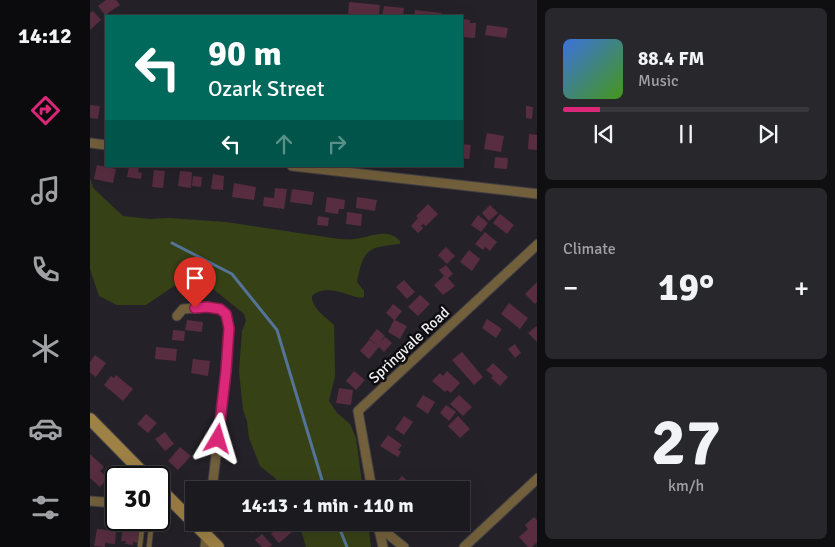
<!DOCTYPE html>
<meta charset="utf-8">
<style>
body{margin:0;font-family:Signika,sans-serif;background:#28272b;color:#f1f3f6;height:100vh;display:flex;flex-direction:column;font-size:19px;white-space:nowrap}
*{box-sizing:border-box;margin:0}
p{font-size:16px;color:#a0a1a4}
.icon{flex:none;width:28px;height:28px;fill:none;stroke:currentColor;stroke-width:2;stroke-linecap:round;stroke-linejoin:round}
.map{position:relative;flex:1;overflow:hidden}
.panel{display:flex;flex-direction:column;gap:8px;padding:8px;background:#0f0e10;width:298px}
.panel>*{flex:none}
.top-card{position:absolute;left:15px;top:15px;width:358px;height:152px;border-radius:0px;box-shadow:0 5px 20px #0002,0 0 0 1px #39383c;background:#00695c;color:#fff;overflow:hidden}
.speed{position:absolute;left:15px;top:466px;display:flex;gap:10px;font-size:25px;font-weight:700;text-align:center}
.speed>*{display:grid;place-content:center;width:65px;height:65px;border-radius:50%;background:#1b1a1e;box-shadow:0 5px 20px #0002,0 0 0 1px #39383c;line-height:1}
.speed .limit{border:2px solid #111;border-radius:8px;background:#fff;color:#111}
.pin{position:absolute;display:grid;place-items:center;width:42px;height:42px;color:#fff;margin:-51px -21px;border-radius:50% 50% 50% 0;rotate:-45deg;box-shadow:0 0 5px #0007}
.pin .icon{rotate:45deg}
.me{position:absolute;width:55px;margin:-28px;rotate:7deg;stroke-linejoin:round;filter:drop-shadow(0 0 4px #0008)}
.turn{display:flex;align-items:center;gap:18px;height:105px;padding:0 20px;font-size:22px}
.turn .icon{width:65px;height:65px;stroke-width:2.5}
.turn b{display:block;font-size:35px;line-height:42px}
.lanes{display:flex;align-items:center;height:48px;padding:0 20px;background:#0003;justify-content:center;gap:25px;direction:ltr}
.lanes .off{opacity:.35}
.big{font-size:38px;font-weight:700;line-height:1.1}
.panel .tile{flex:1;display:flex;flex-direction:column;justify-content:center;gap:8px;min-width:0;padding:0 18px;border-radius:8px;background:#28272b}
.panel .dial{align-items:center;gap:0}
.dial b{font-size:65px;line-height:1}
.song{display:flex;align-items:center;gap:15px}
.cover{width:60px;height:60px;border-radius:8px;background:linear-gradient(135deg,hsl(220 70% 55%),hsl(100 70% 35%))}
.played{height:5px;border-radius:2px;background:linear-gradient(90deg,#db2777 15%,#39383c 15%)}
.keys{display:flex;justify-content:space-around;direction:ltr}
.heat{display:flex;justify-content:space-between;align-items:center;font-size:28px;direction:ltr}
.trip{position:absolute;left:95px;top:481px;width:285px;height:50px;border-radius:0px;background:#1b1a1e;box-shadow:0 5px 20px #0002,0 0 0 1px #39383c;font-weight:700;line-height:50px;text-align:center}
main{display:flex;flex:1;min-height:0}
.tab-bar{display:flex;flex-direction:column;width:90px;justify-content:space-around;align-items:center;background:#0b0a0c;color:#a0a1a4}
.tab-bar .icon{width:35px;height:35px}
.tab-bar .on{color:#db2777}
.tab-bar b{font-size:22px;color:#f1f3f6}
.map>svg:first-child{display:block}
.green{fill:#374116}
.lines{fill:none;stroke-linecap:round;stroke-linejoin:round}
.stream{stroke:#537497;stroke-width:3}
.building{fill:#572d3f}
.lane-casing{stroke:#413f45;stroke-width:6}
.street-casing{stroke:#413f45;stroke-width:11}
.secondary-casing{stroke:#413f45;stroke-width:14}
.lane{stroke:#725f3b;stroke-width:4.5}
.street{stroke:#725f3b;stroke-width:9}
.secondary{stroke:#9e8145;stroke-width:12}
.route-casing{stroke:#8e194d;stroke-width:12}
.route{stroke:#db2777;stroke-width:9}
.labels{text-anchor:middle;dominant-baseline:central;stroke-width:5;stroke-linejoin:round;paint-order:stroke}
.street-label{font-size:15px;fill:#f1f0f4;stroke:#0d0c0f}
</style>
<main>
<nav class="tab-bar">
<b>14:12</b>
<svg class="icon on" aria-label="directions" viewBox="0 0 24 24"><path d="M12 3l9 9-9 9-9-9zM9 14v-3h6M13 9l2 2-2 2"/></svg>
<svg class="icon" aria-label="music" viewBox="0 0 24 24"><path d="M9 18V5l10-2v13"/><circle cx="6" cy="18" r="3"/><circle cx="16" cy="16" r="3"/></svg>
<svg class="icon" aria-label="phone" viewBox="0 0 24 24"><path d="M5 4h4l2 5-3 2q2 4 5 5l2-3 5 2v4C11 20 4 13 5 4z"/></svg>
<svg class="icon" aria-label="climate" viewBox="0 0 24 24"><path d="M12 3v18M4 7l16 10M4 17L20 7"/></svg>
<svg class="icon" aria-label="car" viewBox="0 0 24 24"><path d="M5 17H2v-5l4-1 3-4h7l3 4 3 1v5h-3M9 17h6M6 11h13"/><circle cx="7" cy="17" r="2"/><circle cx="17" cy="17" r="2"/></svg>
<svg class="icon" aria-label="filters" viewBox="0 0 24 24"><path d="M4 7h16M4 17h16"/><circle cx="9" cy="7" r="2"/><circle cx="15" cy="17" r="2"/></svg>
</nav>
<div class="map">
<svg width="448" height="547" viewBox="0 0 448 547">
<rect width="100%" height="100%" fill="#242228"/>
<g class="green">
<path d="M 0,178 L 3,188 L 33,216 L 60,219 L 79,218 L 136,222 L 249,239 C 255,239 260,240 265,239 C 281,237 297,227 310,241 L 310,244 C 277,247 273,250 267,282 L 274,291 L 274,297 L 270,298 C 255,294 235,284 222,296 C 221,308 237,318 244,325 L 245,376 L 239,401 L 247,413 L 260,424 L 266,438 L 273,490 L 193,490 L 185,478 L 170,466 L 159,438 L 157,421 L 153,410 L 149,371 L 152,331 L 156,321 L 154,314 L 122,288 L 96,278 L 56,305 L 27,305 L 9,296 L 0,269 Z"/>
<polygon points="209,523 278,523 281,547 216,547"/>
</g>
<g class="lines">
<g class="stream">
<polyline points="82,243 142,274 187,330 235,490"/>
<polyline points="247,522 257,547"/>
</g>
</g>
<g class="building">
<polygon points="16,0 26,0 30,5 15,15 8,6"/>
<polygon points="259,2 290,5 289,16 258,16"/>
<polygon points="294,6 314,8 313,16 292,16"/>
<polygon points="325,10 352,13 352,16 324,16"/>
<polygon points="3,11 11,20 0,30 0,13"/>
<polygon points="372,19 380,20 380,23 386,23 385,38 371,37"/>
<polygon points="397,25 418,28 416,38 395,35"/>
<polygon points="0,105 10,106 8,119 0,118"/>
<polygon points="436,106 443,107 442,119 436,118"/>
<polygon points="397,133 414,136 411,152 394,149"/>
<polygon points="439,134 447,135 448,150 438,149"/>
<polygon points="371,144 381,145 379,159 371,158"/>
<polygon points="405,157 418,158 417,169 404,168"/>
<polygon points="7,165 26,169 23,183 4,179"/>
<polygon points="39,166 49,166 48,172 52,173 51,179 37,177"/>
<polygon points="64,170 75,171 73,188 62,187"/>
<polygon points="90,171 102,172 101,188 88,186"/>
<polygon points="123,174 134,176 133,190 121,189"/>
<polygon points="103,176 112,177 111,187 102,186"/>
<polygon points="144,183 166,187 164,200 142,197"/>
<polygon points="185,188 197,189 194,209 173,206 174,197 184,198"/>
<polygon points="202,189 224,192 222,205 200,202"/>
<polygon points="237,197 255,200 254,209 249,209 248,214 235,212"/>
<polygon points="267,197 287,200 285,211 266,208"/>
<polygon points="338,204 348,214 336,226 333,224 331,226 333,228 328,233 321,226 328,218 326,216"/>
<polygon points="400,205 408,213 399,221 392,213"/>
<polygon points="257,212 272,214 271,226 256,224"/>
<polygon points="410,214 424,225 417,234 403,223"/>
<polygon points="388,215 398,223 391,232 381,225"/>
<polygon points="228,216 239,218 238,226 227,225"/>
<polygon points="395,232 407,242 400,251 395,247 393,250 385,244"/>
<polygon points="356,247 365,256 357,264 348,255"/>
<polygon points="379,250 390,259 382,271 370,262"/>
<polygon points="356,265 363,274 358,278 365,286 353,295 344,285 354,276 349,270"/>
<polygon points="314,280 325,292 317,299 306,287"/>
<polygon points="448,281 448,301 445,304 435,294"/>
<polygon points="330,295 340,304 328,316 318,307"/>
<polygon points="419,303 438,318 430,329 411,314"/>
<polygon points="303,304 312,311 305,320 317,326 310,339 298,332 304,320 296,313"/>
<polygon points="397,319 412,329 406,338 392,328"/>
<polygon points="97,320 113,322 112,332 95,330"/>
<polygon points="448,325 448,343 438,333"/>
<polygon points="287,329 295,336 289,343 295,337 302,343 294,352 289,347 279,359 270,351 279,340 288,345 279,339"/>
<polygon points="83,330 95,331 94,341 82,340"/>
<polygon points="425,344 431,353 425,358 418,349"/>
<polygon points="66,347 87,349 86,361 65,359"/>
<polygon points="372,352 393,377 384,385 362,360"/>
<polygon points="5,355 16,363 6,377 0,373 0,362"/>
<polygon points="103,359 120,361 118,376 101,373"/>
<polygon points="403,363 418,377 410,386 401,378 403,376 396,370"/>
<polygon points="264,371 275,380 266,390 256,381"/>
<polygon points="357,371 370,383 361,393 357,390 355,392 342,381 350,373 353,376"/>
<polygon points="26,375 43,389 33,401 14,385 21,376 24,378"/>
<polygon points="249,388 263,390 261,405 246,403"/>
<polygon points="333,395 345,402 338,414 326,406"/>
<polygon points="369,395 382,407 373,416 360,404"/>
<polygon points="356,405 366,412 359,421 350,413"/>
<polygon points="56,414 67,423 58,433 47,424"/>
<polygon points="314,416 323,422 314,435 305,429"/>
<polygon points="368,416 380,429 370,438 358,426"/>
<polygon points="75,432 84,444 75,451 65,439"/>
<polygon points="298,435 312,445 308,450 311,452 308,457 290,446"/>
<polygon points="90,447 101,456 88,470 78,461"/>
<polygon points="0,454 14,467 10,471 18,478 10,487 0,478"/>
<polygon points="312,476 320,483 313,490 306,483"/>
<polygon points="444,517 448,521 448,545 446,543 442,547 438,547 429,537 438,529 435,525"/>
<polygon points="153,522 173,522 162,533"/>
<polygon points="193,522 202,532 189,543 181,534"/>
<polygon points="33,528 51,531 49,543 43,542 43,545 35,544 36,541 31,541"/>
<polygon points="7,529 26,531 25,544 15,543 15,547 4,546"/>
<polygon points="172,534 182,545 179,547 172,547 165,540"/>
</g>
<g class="lines">
<defs>
<g id="lane">
<polyline points="50,545 53,520"/>
<polyline points="59,547 62,520"/>
</g>
<g id="street">
<polyline points="0,143 16,145"/>
<polyline points="202,166 448,194"/>
<polyline points="87,316 93,309 117,307 131,309 136,314 139,328 136,371 122,490"/>
<polyline points="282,490 268,411 448,244"/>
<polyline points="0,501 26,503"/>
<polyline points="288,525 293,547"/>
<polyline points="289,527 314,547"/>
<polyline points="115,547 118,522"/>
<polyline points="374,547 448,478"/>
</g>
<g id="secondary">
<polyline points="0,419 58,478"/>
<polyline points="69,488 128,547"/>
</g>
</defs>
<use href="#lane" class="lane-casing"/>
<use href="#street" class="street-casing"/>
<use href="#secondary" class="secondary-casing"/>
<use href="#lane" class="lane"/>
<use href="#street" class="street"/>
<use href="#secondary" class="secondary"/>
</g>
<g class="lines">
<defs>
<polyline id="route" points="105,308 117,307 130,309 136,314 139,328 136,371 128,439"/>
</defs>
<use href="#route" class="route-casing"/>
<use href="#route" class="route"/>
</g>
<g class="labels">
<g class="street-label">
<text transform="translate(319 345) rotate(-43)">Springvale Road</text>
</g>
</g>
</svg>
<div class="speed"><div class="limit">30</div></div>
<div class="pin" style="left:105px;top:308px;background:#d93025"><svg class="icon" aria-label="arrive" viewBox="0 0 24 24"><path d="M6 21V4h12l-3 4 3 4H6"/></svg></div>
<svg class="me" style="left:128px;top:439px" viewBox="-20 -20 40 40"><path d="M0-17L14 15 0 8-14 15z" fill="#db2777" stroke="#fff" stroke-width="4"/></svg>
<div class="trip">14:13 · 1 min · 110 m</div>
<div class="top-card">
<div class="turn"><svg class="icon" aria-label="left" viewBox="0 0 24 24"><path d="M17 20v-9H6M10 6l-5 5 5 5"/></svg><div><b>90 m</b>Ozark Street</div></div>
<div class="lanes"><svg class="icon" aria-label="left" viewBox="0 0 24 24"><path d="M17 20v-9H6M10 6l-5 5 5 5"/></svg><svg class="icon off" aria-label="ahead" viewBox="0 0 24 24"><path d="M12 20V5M6 11l6-6 6 6"/></svg><svg class="icon off" aria-label="right" viewBox="0 0 24 24"><path d="M7 20v-9h11M14 6l5 5-5 5"/></svg></div>
</div>
</div>
<section class="panel">
<div class="tile">
<div class="song"><i class="cover"></i><div><b>88.4 FM</b><p>Music</p></div></div>
<div class="played"></div>
<div class="keys"><svg class="icon" aria-label="previous" viewBox="0 0 24 24"><path d="M18 5L8 12l10 7zM5 5v14"/></svg><svg class="icon" aria-label="pause" viewBox="0 0 24 24"><path d="M8 5v14M16 5v14"/></svg><svg class="icon" aria-label="next" viewBox="0 0 24 24"><path d="M6 5l10 7-10 7zM19 5v14"/></svg></div>
</div>
<div class="tile"><p>Climate</p>
<div class="heat"><a>−</a><b class="big">19°</b><a>+</a></div>
</div>
<div class="tile dial"><b>27</b><p>km/h</p></div>
</section>
</main>
